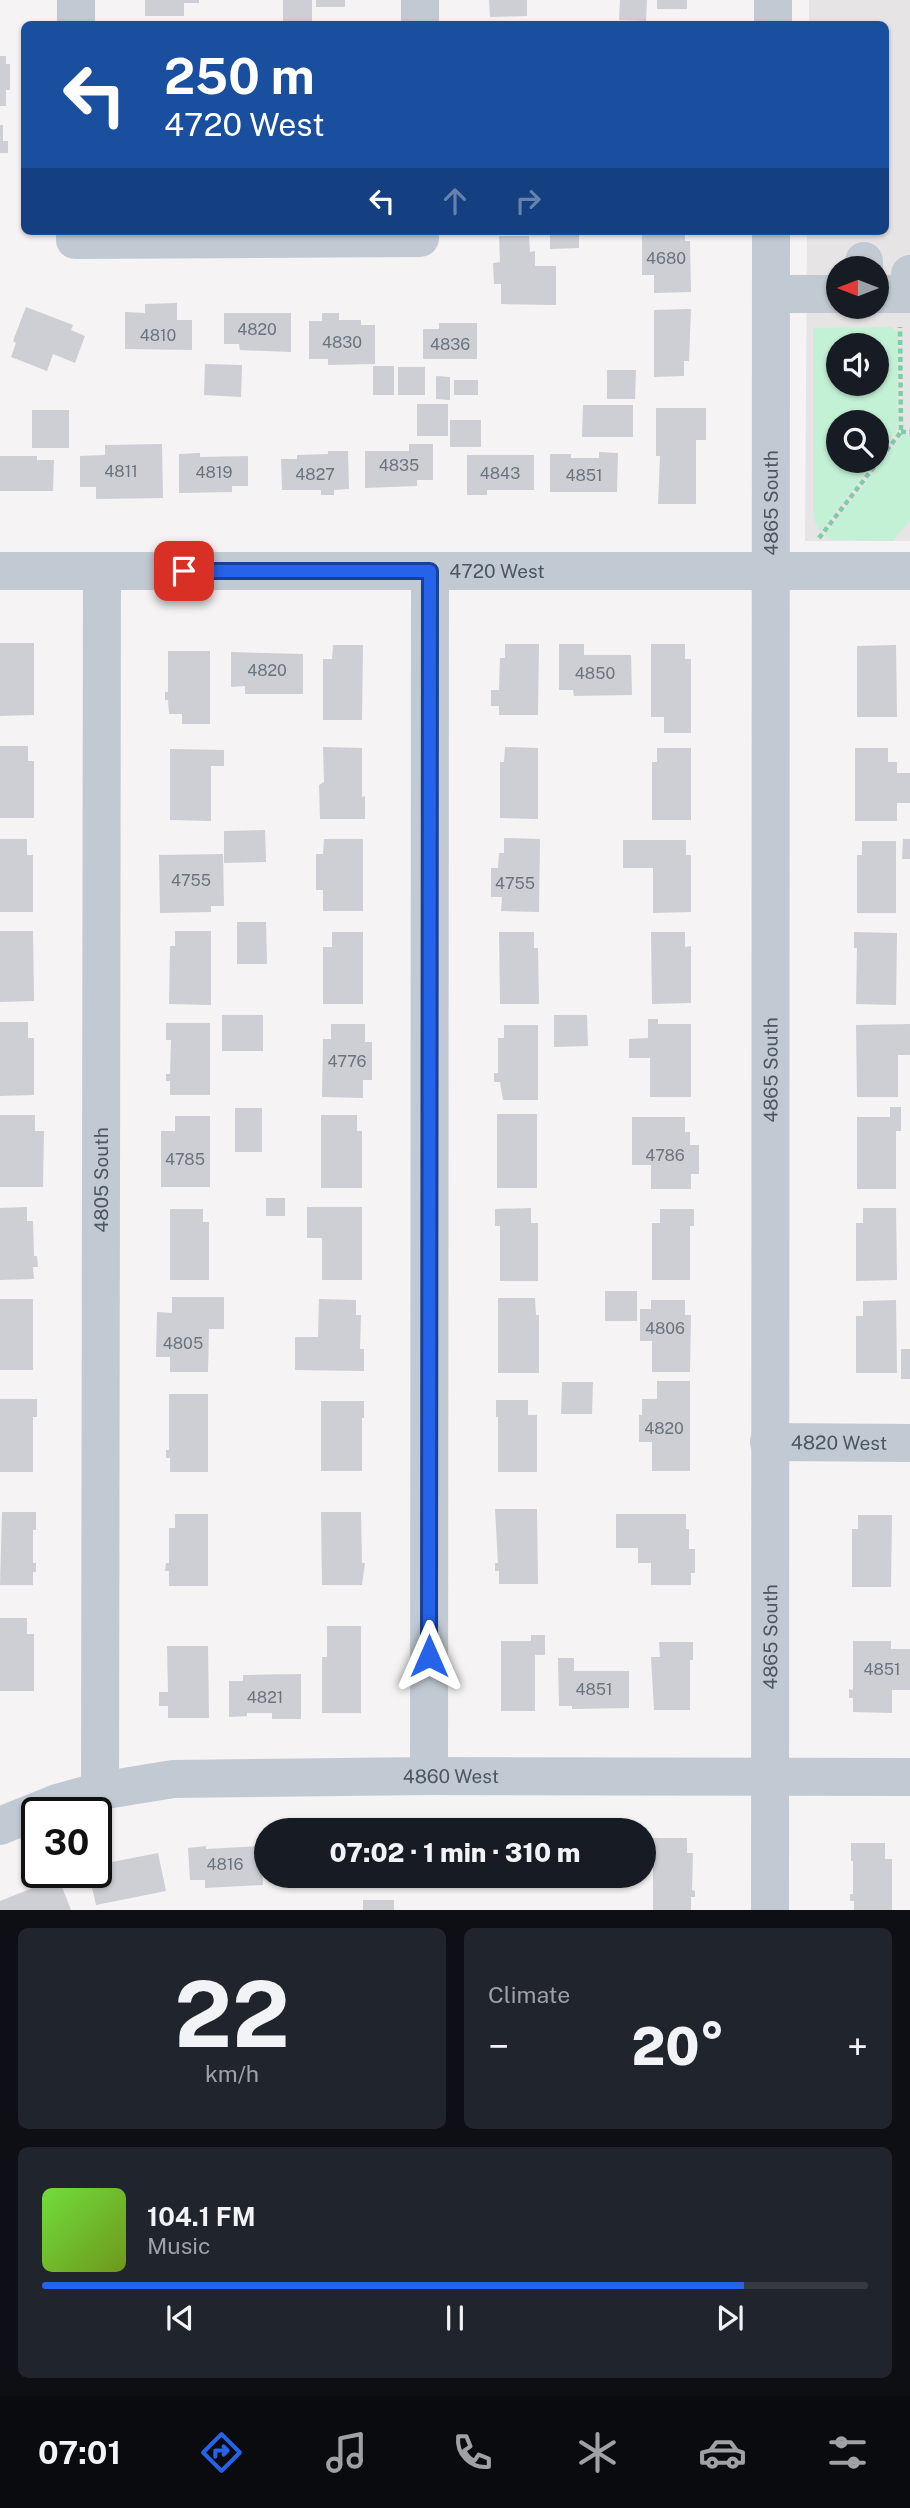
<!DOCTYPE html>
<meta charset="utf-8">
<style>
body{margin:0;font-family:"Public Sans",sans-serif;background:#20242c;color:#f1f3f6;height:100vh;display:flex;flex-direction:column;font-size:26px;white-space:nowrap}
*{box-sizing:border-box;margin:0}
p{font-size:23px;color:#9ea1a6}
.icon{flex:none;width:38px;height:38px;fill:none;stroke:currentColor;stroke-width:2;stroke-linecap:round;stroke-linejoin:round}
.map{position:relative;height:1910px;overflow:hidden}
.side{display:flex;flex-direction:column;gap:18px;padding:18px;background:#0d0f14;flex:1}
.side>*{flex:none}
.banner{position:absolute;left:21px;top:21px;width:868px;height:214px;border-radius:10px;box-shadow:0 2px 5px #0004;background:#1a4fa0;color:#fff;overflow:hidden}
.needle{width:46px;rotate:270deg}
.buttons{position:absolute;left:826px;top:256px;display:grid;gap:14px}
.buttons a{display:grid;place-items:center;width:63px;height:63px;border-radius:50%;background:#171b24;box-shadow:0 2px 5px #0004;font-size:35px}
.speed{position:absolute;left:21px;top:1797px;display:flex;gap:14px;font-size:35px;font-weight:700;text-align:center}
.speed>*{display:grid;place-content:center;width:91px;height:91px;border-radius:50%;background:#171b24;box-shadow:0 2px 5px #0004;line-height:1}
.speed .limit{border:4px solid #111;border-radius:10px;background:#fff;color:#111}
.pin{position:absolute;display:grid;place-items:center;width:60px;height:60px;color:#fff;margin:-30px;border-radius:14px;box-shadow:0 4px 10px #0006}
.me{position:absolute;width:77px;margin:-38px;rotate:0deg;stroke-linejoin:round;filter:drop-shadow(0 0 5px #0008)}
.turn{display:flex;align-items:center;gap:24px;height:147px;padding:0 28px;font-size:32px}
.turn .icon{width:91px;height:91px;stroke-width:2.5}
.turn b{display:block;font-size:49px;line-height:60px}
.lanes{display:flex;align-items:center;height:66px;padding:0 28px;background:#0003;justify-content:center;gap:35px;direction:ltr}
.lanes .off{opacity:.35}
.big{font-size:52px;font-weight:800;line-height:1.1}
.side .widget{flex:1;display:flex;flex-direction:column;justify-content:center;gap:10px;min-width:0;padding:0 24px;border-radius:10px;background:#20242c}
.side .dial{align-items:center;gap:0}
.dial b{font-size:91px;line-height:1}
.song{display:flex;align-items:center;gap:21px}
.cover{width:84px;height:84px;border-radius:10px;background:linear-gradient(135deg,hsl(100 70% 55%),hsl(80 70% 35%))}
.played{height:7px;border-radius:4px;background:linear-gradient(90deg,#2563eb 85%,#363941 85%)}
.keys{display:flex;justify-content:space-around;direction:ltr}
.heat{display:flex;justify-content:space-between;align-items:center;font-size:38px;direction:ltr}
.side .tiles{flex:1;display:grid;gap:18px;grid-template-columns:1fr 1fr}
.widget:last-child{grid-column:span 2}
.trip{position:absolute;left:254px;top:1818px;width:402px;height:70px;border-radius:35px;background:#171b24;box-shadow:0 2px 5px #0004;font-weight:800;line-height:70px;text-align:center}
.dock{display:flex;height:112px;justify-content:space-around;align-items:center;background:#090b0e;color:#9ea1a6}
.dock .icon{width:49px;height:49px}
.dock .active{color:#2563eb}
.dock b{font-size:32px;color:#f1f3f6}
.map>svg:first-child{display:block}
.education{fill:#e6e4e5;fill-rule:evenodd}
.green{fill:#c3f1d5;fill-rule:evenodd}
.building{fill:#cdcfd5}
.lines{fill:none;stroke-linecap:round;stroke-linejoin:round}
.path{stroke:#7ad0a6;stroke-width:4.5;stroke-dasharray:5 3.5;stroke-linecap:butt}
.minor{stroke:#c1cad2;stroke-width:38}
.route-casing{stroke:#184099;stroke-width:18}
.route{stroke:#2563eb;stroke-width:12}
.labels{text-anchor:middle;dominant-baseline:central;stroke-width:5;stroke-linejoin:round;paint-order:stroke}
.number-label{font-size:16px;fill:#6b747e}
.street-label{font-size:19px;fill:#4a5661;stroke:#fff}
</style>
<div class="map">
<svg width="910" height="1910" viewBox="0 0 910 1910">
<rect width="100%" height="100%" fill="#f5f3f3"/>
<path class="education" d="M 809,0 L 910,0 L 910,541 L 805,541 L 807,231 L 886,231 L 886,24 L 809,24 ZM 838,268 L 877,268 L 877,306 L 838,306 ZM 838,345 L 877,345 L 877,383 L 838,383 ZM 838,422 L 877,422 L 877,460 L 838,460 Z"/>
<g class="green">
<path d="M 892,327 L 898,334 L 897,431 L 877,457 L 877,422 L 838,422 L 838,460 L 875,460 L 820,532 L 814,519 L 813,511 L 813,328 ZM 838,345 L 877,345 L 877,383 L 838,383 Z"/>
<polygon points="903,435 910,435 910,520 893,541 833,540 824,536"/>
</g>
<g class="building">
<polygon points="145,0 199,0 199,3 184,3 184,16 145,16"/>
<rect x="283" y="0" width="29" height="24"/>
<rect x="316" y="0" width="29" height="7"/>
<polygon points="489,0 527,0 527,16 490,17"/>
<polygon points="620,0 647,0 646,21 619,20"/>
<rect x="657" y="0" width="30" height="9"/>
<polygon points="0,56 6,56 6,64 10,64 10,90 6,90 6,106 0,106"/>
<polygon points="0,125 3,125 3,141 8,141 8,153 0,153"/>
<polygon points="550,231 579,231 579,248 550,249"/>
<polygon points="642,231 685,231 685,241 690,241 691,292 654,293 654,275 642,275"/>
<polygon points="499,236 529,236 530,252 535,251 535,266 556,266 556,305 501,304 501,284 494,284 493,263 500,262"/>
<polygon points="177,303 177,320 192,320 192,350 125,349 125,312 145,313 145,304"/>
<polygon points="26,307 73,325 71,330 85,336 75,363 53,354 47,371 11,357 16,343 13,341"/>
<polygon points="691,309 689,361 684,361 684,376 654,377 654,310"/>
<polygon points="224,313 291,313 291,352 240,350 239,344 224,344"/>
<polygon points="322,313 339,313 339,320 361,320 361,325 375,325 375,364 328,365 328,359 309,359 309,321 322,321"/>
<polygon points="439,323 477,323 477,359 423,359 423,329 439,329"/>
<polygon points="205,364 242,365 241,397 204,395"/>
<rect x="373" y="366" width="21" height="29"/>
<rect x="398" y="367" width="27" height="28"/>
<polygon points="607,370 636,370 635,399 607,399"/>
<polygon points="436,376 450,377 450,400 436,399"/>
<rect x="454" y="380" width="24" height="15"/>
<rect x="417" y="404" width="31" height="32"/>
<polygon points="583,405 633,405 633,437 582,437"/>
<polygon points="656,408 706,408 706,440 696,440 696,504 658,504 660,456 656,456"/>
<rect x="32" y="410" width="37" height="38"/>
<rect x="450" y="420" width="31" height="27"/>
<polygon points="162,444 163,498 96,499 96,487 80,487 80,456 105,455 105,445"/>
<polygon points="409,444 433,444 433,480 417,480 417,486 365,488 365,451 409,451"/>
<polygon points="328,451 348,451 349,489 334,490 334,495 321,495 321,490 282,490 281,459 297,459 297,455 328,454"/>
<polygon points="599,452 618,453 617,492 550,492 550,454 571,454 571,458 599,458"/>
<polygon points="200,453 200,457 248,456 248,486 232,486 232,492 179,493 179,454"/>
<polygon points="467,455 534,455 534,490 487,490 487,495 467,495"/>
<polygon points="0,456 37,456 37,460 54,460 53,491 0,491"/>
<polygon points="0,643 34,643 34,715 0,716"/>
<polygon points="505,644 539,644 538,715 499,715 499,706 491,706 491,690 499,690 500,658 505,658"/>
<polygon points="559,644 584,644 584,655 631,655 632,695 574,696 573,690 559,690"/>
<polygon points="651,644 685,644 685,659 691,659 691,733 664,733 664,717 651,717"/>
<polygon points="333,645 363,645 362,720 323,720 323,659 332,659"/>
<polygon points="896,645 897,717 857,717 857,646"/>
<polygon points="168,651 210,651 210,724 182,724 182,714 169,714 168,700 165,700 165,692 168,692"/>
<polygon points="231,652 303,654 303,694 245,694 245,686 231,687"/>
<polygon points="0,746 28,746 28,761 34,761 34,818 0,818"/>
<polygon points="323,747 362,748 362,797 365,796 365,819 320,819 319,785 324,782"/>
<polygon points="505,747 538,748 538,819 500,818 500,762 504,762"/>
<polygon points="657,748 691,748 691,820 652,820 652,762 657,762"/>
<polygon points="855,748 888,748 888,762 897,762 897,773 910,773 910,803 897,803 897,821 855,821"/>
<polygon points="170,749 224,750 224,766 211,766 211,821 170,820"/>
<polygon points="265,830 266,862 224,863 224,831"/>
<polygon points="504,838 540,839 539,912 501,911 502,897 491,897 491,868 498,868 499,853 504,853"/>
<polygon points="0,839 27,839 27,855 33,855 33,912 0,912"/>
<polygon points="324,839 363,839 363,911 323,911 323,890 316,890 316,854 323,854"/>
<polygon points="903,839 910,839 910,859 902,859"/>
<polygon points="623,840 686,840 686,855 691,855 691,912 653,913 653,868 623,868"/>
<polygon points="862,841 896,841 896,913 857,913 857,855 862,855"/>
<polygon points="223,854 224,906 211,906 211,912 160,913 159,855"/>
<polygon points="237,922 266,922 267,964 237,964"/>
<polygon points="0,931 33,931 34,1001 0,1002"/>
<polygon points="175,931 211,931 211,1005 169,1004 170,946 175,946"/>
<polygon points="332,932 363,932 363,1004 323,1004 323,947 332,947"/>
<polygon points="499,932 534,932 534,948 538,948 539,1004 500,1004"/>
<polygon points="651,932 685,932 685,947 691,946 691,1003 652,1004"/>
<polygon points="854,932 897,933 896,1005 856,1004 857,948 854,948"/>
<rect x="222" y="1015" width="41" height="36"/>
<polygon points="554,1015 587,1015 588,1046 554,1047"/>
<polygon points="648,1019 658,1019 658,1024 691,1024 691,1097 650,1097 650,1058 629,1058 629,1039 648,1038"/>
<polygon points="0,1022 28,1022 28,1038 34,1038 34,1095 0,1096"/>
<polygon points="166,1023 210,1023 210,1095 170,1095 170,1081 166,1081 166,1074 170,1074 171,1040 166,1040"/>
<polygon points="331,1024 365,1024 365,1042 372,1042 372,1080 363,1080 363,1098 322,1097 323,1039 331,1039"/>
<polygon points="910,1024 910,1055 898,1055 898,1097 857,1097 856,1025"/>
<polygon points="504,1025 538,1025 538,1100 503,1100 500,1082 494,1082 494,1073 498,1073 498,1038 504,1038"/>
<polygon points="890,1107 901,1107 901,1131 896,1131 896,1189 857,1189 857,1117 890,1117"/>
<rect x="235" y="1108" width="27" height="44"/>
<rect x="497" y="1114" width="40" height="74"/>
<polygon points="0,1115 35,1115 35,1131 44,1131 43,1187 0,1187"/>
<polygon points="321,1115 357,1115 357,1131 362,1131 362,1188 321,1188"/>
<polygon points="175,1116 210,1116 210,1187 161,1187 161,1131 175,1131"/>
<polygon points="632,1117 685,1117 685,1132 690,1132 690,1145 699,1145 699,1174 691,1174 691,1189 651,1189 651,1165 632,1165"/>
<rect x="266" y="1198" width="19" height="18"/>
<polygon points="27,1207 27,1221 33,1221 34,1256 37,1256 38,1267 33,1267 34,1279 0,1280 0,1208"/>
<polygon points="307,1207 362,1207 362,1280 322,1280 322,1238 307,1238"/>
<polygon points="531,1208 531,1223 538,1223 538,1281 500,1281 500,1226 495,1226 495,1209"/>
<polygon points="863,1208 896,1208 897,1280 856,1281 856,1223 863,1223"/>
<polygon points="170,1209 203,1209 203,1222 209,1222 209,1280 170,1280"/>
<polygon points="660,1209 694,1209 694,1226 690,1226 690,1280 652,1280 652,1223 660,1223"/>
<rect x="605" y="1291" width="32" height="30"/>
<polygon points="172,1297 224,1297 224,1329 209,1329 208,1372 170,1372 170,1357 156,1357 157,1312 172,1313"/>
<polygon points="498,1298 535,1298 536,1315 539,1315 539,1373 498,1373"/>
<rect x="0" y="1299" width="33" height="71"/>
<polygon points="319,1299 356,1300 356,1315 361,1315 360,1349 364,1349 364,1371 295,1370 295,1337 318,1337"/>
<polygon points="651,1300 685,1300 685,1315 691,1315 690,1372 652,1372 652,1341 640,1341 640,1309 651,1309"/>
<polygon points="896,1300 897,1373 856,1373 856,1316 863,1316 863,1301"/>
<rect x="901" y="1349" width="9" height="30"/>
<polygon points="657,1381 690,1381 690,1471 652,1471 652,1442 639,1442 639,1415 642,1415 642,1399 657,1399"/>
<polygon points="562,1382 593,1382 592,1414 561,1414"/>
<polygon points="169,1394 208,1394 208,1472 170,1472 170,1458 166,1458 166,1450 169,1450"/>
<polygon points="0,1399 37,1399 37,1417 33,1417 33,1472 0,1472"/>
<polygon points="496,1400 528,1400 528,1415 537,1415 537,1472 498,1472 498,1417 496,1417"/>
<polygon points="321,1401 364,1401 364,1418 362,1418 362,1471 321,1471"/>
<polygon points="495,1509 537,1509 538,1584 499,1584 499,1571 495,1571 495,1563 498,1563"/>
<polygon points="2,1512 36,1512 36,1530 33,1530 33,1563 36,1563 36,1572 33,1572 33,1585 0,1585"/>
<polygon points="321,1512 361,1512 362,1563 365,1563 362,1585 322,1585"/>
<polygon points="175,1514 208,1514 208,1586 169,1586 169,1571 165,1571 166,1563 169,1563 169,1528 175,1528"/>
<polygon points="616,1514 686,1514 686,1529 689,1529 689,1549 695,1549 695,1573 691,1573 691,1585 651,1585 651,1563 638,1563 638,1548 616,1548"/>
<polygon points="858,1515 892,1515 891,1587 852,1587 852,1529 858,1529"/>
<polygon points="0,1618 27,1618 27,1634 34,1634 34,1691 0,1691"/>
<polygon points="327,1626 361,1626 361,1713 322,1713 322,1657 327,1657"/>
<polygon points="531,1635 545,1635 545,1655 535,1655 535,1711 501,1711 501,1641 531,1641"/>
<polygon points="853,1641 891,1641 891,1649 910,1649 910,1690 892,1690 892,1713 853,1712 853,1698 849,1698 849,1689 853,1690"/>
<polygon points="659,1642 693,1642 693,1660 690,1660 690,1710 654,1710 651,1657 660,1657"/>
<polygon points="167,1646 208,1646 209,1718 168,1718 168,1706 159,1706 159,1692 168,1692"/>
<polygon points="558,1658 574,1658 574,1671 629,1671 629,1708 572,1709 572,1706 559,1706"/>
<polygon points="301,1674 301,1719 272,1719 272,1713 247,1713 247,1716 229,1717 229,1681 243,1681 243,1675"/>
<polygon points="653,1838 687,1838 687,1853 693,1853 692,1890 695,1891 695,1897 691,1897 691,1910 653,1910"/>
<polygon points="851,1843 885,1843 885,1859 892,1859 892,1910 854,1910 854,1901 850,1901 850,1894 853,1894 853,1861 851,1861"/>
<polygon points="206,1846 206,1849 261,1846 263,1885 205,1888 205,1880 190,1880 188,1848"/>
<polygon points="158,1853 166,1891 96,1905 89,1874 104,1871 102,1864"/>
<polygon points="38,1872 56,1872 71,1910 0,1910 0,1901 38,1886 33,1875"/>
<rect x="282" y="1876" width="72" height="10"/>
<polygon points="374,1876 441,1876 441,1886 388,1887 388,1881 374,1881"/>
<rect x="484" y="1876" width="55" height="10"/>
<polygon points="557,1876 630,1876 630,1887 571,1887 571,1880 557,1880"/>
<rect x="363" y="1900" width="31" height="10"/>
</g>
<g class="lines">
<g class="path">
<polyline points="901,432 910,432"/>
<polyline points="819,538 901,432 900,327"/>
</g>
<g class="minor">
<polyline points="420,0 420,24"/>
<polyline points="76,24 76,0"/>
<polyline points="773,24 773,0"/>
<polyline points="75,231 75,240 420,238 420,231"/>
<polyline points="864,261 864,268"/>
<polyline points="771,294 838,294"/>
<polyline points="877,294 910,294 910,274"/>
<path id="s1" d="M 0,571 L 910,571"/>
<path id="s2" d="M 769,1442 L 910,1443"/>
<polyline points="429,1776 430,571"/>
<path id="s3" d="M 100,1791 L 102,571"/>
<path id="s4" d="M 0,1826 L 57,1803 L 100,1791 L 173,1779 L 429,1776 L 910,1777"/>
<path id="s5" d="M 770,1910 L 771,231"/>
</g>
</g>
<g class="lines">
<defs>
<polyline id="route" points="184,571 430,571 429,1656"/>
</defs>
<use href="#route" class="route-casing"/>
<use href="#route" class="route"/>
</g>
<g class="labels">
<g class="number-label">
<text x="666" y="258">4680</text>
<text x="257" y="329">4820</text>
<text x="158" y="335">4810</text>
<text x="342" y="342">4830</text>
<text x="450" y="344">4836</text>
<text x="399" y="465">4835</text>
<text x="121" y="471">4811</text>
<text x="214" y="472">4819</text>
<text x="500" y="473">4843</text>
<text x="315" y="474">4827</text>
<text x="584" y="475">4851</text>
<text x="267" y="670">4820</text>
<text x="595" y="673">4850</text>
<text x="191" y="880">4755</text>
<text x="515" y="883">4755</text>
<text x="347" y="1061">4776</text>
<text x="665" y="1155">4786</text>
<text x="185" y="1159">4785</text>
<text x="665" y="1328">4806</text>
<text x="183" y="1343">4805</text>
<text x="664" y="1428">4820</text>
<text x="882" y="1669">4851</text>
<text x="594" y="1689">4851</text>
<text x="265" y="1697">4821</text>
<text x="225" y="1864">4816</text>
</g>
<g class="street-label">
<text stroke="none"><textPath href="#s5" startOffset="1407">4865 South</textPath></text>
<text stroke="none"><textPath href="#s1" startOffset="497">4720 West</textPath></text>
<text stroke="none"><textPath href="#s5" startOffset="840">4865 South</textPath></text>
<text stroke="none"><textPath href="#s3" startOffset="611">4805 South</textPath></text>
<text stroke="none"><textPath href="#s2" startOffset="70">4820 West</textPath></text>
<text stroke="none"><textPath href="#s5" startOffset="273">4865 South</textPath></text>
<text stroke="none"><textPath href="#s4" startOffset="458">4860 West</textPath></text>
</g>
</g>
</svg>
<div class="buttons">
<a><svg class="needle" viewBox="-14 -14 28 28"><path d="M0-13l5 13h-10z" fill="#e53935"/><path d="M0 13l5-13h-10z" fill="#9ea1a6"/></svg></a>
<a><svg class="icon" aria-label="sound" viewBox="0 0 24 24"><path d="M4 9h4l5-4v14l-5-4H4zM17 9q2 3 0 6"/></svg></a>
<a><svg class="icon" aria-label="search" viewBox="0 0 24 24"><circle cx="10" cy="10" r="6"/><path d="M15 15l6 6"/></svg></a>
</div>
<div class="speed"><div class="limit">30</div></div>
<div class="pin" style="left:184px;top:571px;background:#d93025"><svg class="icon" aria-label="arrive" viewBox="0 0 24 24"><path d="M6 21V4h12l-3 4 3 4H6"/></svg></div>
<svg class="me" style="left:429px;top:1656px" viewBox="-20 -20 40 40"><path d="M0-17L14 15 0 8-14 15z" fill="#2563eb" stroke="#fff" stroke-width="4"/></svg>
<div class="trip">07:02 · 1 min · 310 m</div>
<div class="banner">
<div class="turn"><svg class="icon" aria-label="left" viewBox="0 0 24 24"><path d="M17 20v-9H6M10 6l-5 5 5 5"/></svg><div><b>250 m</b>4720 West</div></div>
<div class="lanes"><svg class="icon" aria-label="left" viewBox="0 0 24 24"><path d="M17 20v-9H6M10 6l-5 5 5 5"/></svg><svg class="icon off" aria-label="ahead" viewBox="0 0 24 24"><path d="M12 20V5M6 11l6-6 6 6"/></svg><svg class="icon off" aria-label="right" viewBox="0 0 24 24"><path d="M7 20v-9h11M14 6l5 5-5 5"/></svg></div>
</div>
</div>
<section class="side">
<div class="tiles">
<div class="widget dial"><b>22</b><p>km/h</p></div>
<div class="widget"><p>Climate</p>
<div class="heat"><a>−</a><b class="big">20°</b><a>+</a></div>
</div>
<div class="widget">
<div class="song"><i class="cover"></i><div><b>104.1 FM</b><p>Music</p></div></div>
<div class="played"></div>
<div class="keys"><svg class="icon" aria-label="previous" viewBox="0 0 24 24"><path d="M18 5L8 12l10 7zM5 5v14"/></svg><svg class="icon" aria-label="pause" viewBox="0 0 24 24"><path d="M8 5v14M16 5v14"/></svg><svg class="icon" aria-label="next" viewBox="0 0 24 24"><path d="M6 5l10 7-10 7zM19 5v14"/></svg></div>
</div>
</div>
</section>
<nav class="dock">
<b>07:01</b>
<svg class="icon active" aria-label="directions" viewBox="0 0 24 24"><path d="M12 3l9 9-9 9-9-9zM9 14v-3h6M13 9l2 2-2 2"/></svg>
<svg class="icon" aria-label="music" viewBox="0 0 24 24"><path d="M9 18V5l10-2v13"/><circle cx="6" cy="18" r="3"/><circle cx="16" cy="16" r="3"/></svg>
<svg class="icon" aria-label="phone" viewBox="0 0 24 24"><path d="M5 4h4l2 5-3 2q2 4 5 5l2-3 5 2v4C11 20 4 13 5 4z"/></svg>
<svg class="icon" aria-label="climate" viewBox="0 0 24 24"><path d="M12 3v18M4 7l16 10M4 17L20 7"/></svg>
<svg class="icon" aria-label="car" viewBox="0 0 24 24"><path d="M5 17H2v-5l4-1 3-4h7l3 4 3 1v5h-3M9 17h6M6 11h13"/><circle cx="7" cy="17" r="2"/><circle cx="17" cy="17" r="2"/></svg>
<svg class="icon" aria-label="filters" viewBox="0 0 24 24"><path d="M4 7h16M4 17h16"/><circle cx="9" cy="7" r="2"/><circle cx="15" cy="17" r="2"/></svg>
</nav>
